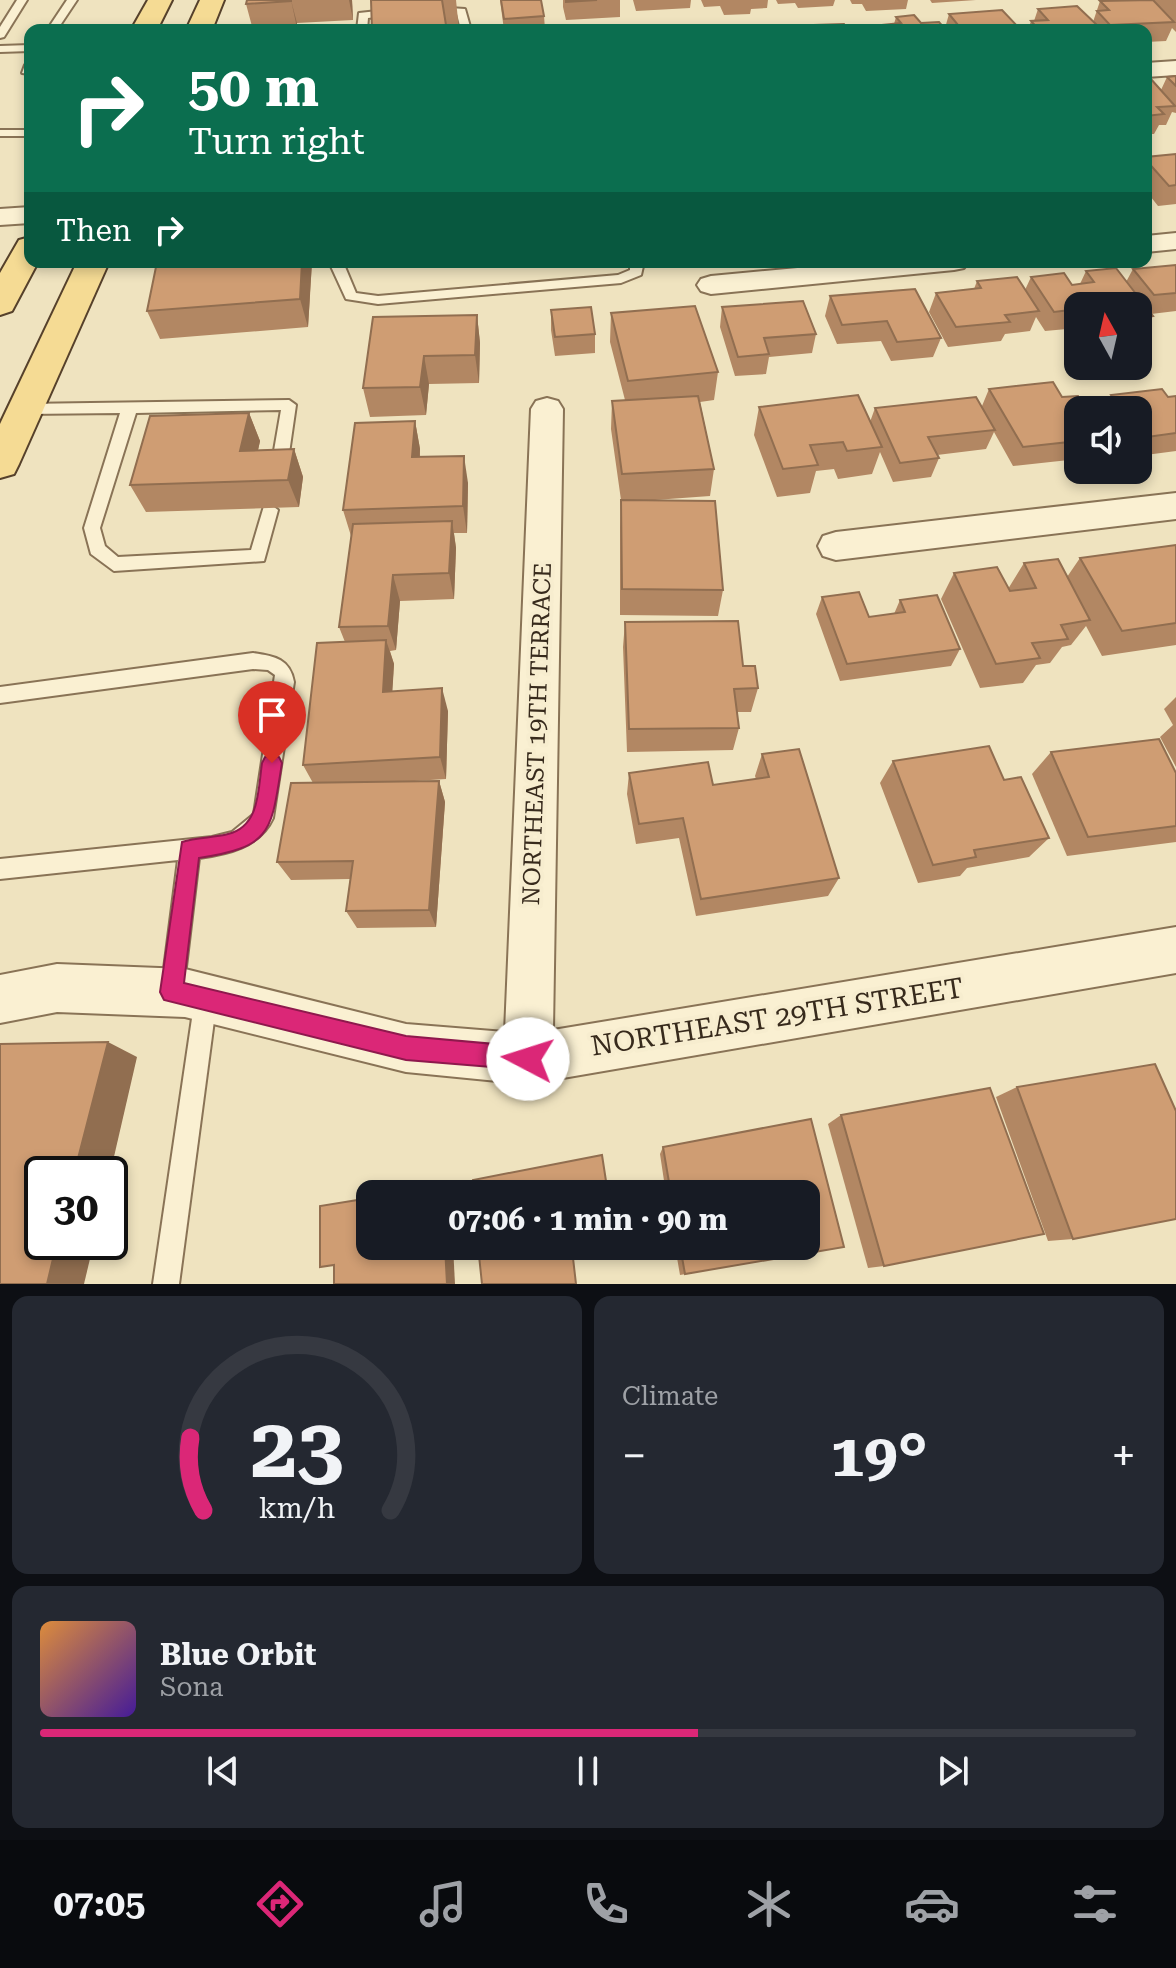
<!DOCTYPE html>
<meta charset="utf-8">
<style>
body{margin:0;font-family:"Roboto Serif",serif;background:#242831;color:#f1f3f6;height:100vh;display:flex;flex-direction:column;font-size:30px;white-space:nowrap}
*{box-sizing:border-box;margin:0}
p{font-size:26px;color:#9ea1a6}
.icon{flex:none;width:44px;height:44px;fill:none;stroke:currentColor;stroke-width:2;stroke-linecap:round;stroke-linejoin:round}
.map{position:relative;height:1284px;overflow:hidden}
.drawer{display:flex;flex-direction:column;gap:12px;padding:12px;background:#0d0f14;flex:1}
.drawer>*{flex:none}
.top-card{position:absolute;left:24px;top:24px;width:1128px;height:244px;border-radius:16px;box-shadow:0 4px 12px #0003;background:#0b6e4f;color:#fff;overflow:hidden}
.needle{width:52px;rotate:352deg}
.fabs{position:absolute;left:1064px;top:292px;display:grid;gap:16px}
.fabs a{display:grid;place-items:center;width:88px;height:88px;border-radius:16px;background:#171b24;box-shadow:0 4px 12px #0003;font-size:40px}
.speed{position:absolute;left:24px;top:1156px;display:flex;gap:16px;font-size:40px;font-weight:700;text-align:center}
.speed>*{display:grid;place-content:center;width:104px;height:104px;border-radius:50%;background:#171b24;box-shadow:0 4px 12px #0003;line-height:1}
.speed .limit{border:4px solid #111;border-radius:12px;background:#fff;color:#111}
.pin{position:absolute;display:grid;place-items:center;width:68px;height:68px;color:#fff;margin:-82px -34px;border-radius:50% 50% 50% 0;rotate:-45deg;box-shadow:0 0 8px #0007}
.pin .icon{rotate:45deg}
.me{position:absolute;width:88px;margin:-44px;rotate:275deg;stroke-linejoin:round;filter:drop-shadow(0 0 6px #0008)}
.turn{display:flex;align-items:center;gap:28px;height:168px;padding:0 32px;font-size:36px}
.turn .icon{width:104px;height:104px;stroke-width:2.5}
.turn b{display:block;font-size:56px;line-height:68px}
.then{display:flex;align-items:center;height:76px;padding:0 32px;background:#0003;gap:16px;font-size:30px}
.big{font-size:60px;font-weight:700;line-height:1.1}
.drawer .card{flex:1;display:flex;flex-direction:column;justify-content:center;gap:12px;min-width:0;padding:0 28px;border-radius:16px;background:#242831}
.drawer .dial{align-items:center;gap:0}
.dial svg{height:208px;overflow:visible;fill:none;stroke:#363941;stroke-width:7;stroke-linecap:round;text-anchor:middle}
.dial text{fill:#f1f3f6;stroke:none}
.song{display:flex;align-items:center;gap:24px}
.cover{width:96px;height:96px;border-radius:12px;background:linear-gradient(135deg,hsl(30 70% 55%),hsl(260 70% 35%))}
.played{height:8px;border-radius:4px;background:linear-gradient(90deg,#db2777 60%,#363941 60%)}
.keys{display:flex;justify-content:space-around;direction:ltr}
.heat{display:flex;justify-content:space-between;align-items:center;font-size:44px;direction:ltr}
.drawer .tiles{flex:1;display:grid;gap:12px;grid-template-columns:1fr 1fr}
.card:last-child{grid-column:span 2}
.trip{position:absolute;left:356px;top:1180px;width:464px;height:80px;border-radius:16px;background:#171b24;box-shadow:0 4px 12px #0003;font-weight:700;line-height:80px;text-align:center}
.dock{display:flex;height:128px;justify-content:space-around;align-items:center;background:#090b0e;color:#9ea1a6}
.dock .icon{width:56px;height:56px}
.dock .current{color:#db2777}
.dock b{font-size:36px;color:#f1f3f6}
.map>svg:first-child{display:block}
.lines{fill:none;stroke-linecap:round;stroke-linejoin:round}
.lane-casing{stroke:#897356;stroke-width:4}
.street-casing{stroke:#897356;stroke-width:4}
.primary-casing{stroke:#56412b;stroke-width:4}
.lane{fill:#faf0d2;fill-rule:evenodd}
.street{fill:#faf0d2;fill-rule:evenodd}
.primary{fill:#f5db94;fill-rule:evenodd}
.wall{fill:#b28763}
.shaded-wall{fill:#916e50}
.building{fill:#cf9d73;stroke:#916e50;stroke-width:2}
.route{fill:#db2777;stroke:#8e194d;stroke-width:2}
.labels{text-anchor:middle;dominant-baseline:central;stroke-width:8;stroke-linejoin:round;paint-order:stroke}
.street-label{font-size:24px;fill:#372a1c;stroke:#f7edcf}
.near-street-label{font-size:28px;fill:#372a1c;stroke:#f7edcf}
</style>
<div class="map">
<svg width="1176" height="1284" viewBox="0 0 1176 1284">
<rect width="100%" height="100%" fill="#efe3bf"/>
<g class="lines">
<defs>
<g id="lane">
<polygon points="17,0 27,0 4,37 0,38 0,27"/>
<polygon points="67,0 77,0 57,30 47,30"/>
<polygon points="434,7 465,9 471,30 461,30 457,14 430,12 430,8"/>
<polygon points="396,9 401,12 400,14 368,18 367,30 357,30 359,13"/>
<polygon points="30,45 30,51 0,52 0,46"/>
<polygon points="30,62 30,74 22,73 25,65"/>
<rect x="0" y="130" width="30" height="6"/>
<polygon points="329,262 343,262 356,293 378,296 618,275 630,270 630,262 644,262 641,275 621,283 378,304 346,299"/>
<polygon points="289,400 296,405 286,474 278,480 270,474 281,410 136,413 100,528 105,546 118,557 251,550 264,506 270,504 278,510 264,561 114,571 91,554 84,528 120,413 25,414 17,409 25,404"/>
<path d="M 253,653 C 275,656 290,659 294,682 L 273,818 C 260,847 228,854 199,858 L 183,992 L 180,1000 L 172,1003 L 164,1000 L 161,992 L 178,860 L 0,879 L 0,859 L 212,837 L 232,832 L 254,814 L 275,675 L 268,670 L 253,669 L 0,703 L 0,687 Z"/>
<polygon points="206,987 214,990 217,998 179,1284 153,1284 195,998 198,990"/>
</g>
<g id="street">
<polygon points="1176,61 1176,75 1146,77 1146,63"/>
<polygon points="30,207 30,223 0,225 0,209"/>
<polygon points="1176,233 1176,249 1146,252 1146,236"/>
<polygon points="863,262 968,262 964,268 954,270 711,294 701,291 697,285 701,279 711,276"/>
<polygon points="547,398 558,401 563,409 553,1030 1176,927 1176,973 528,1084 406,1072 185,1017 57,1012 0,1023 0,975 57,964 185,969 406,1024 505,1032 531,409 536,401"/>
<polygon points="1176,493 1176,519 836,560 823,556 818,546 823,536 836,532"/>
</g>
<g id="primary">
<polygon points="148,0 172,0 157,30 131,30"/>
<polygon points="200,0 224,0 212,30 186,30"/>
<polygon points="30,237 30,262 38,262 12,311 0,315 0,273 19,240"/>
<polygon points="77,262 109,262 19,464 14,474 0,478 0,424"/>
</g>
</defs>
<use href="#lane" class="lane-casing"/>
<use href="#street" class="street-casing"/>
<use href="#primary" class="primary-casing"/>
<use href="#lane" class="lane"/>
<use href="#street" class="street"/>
<use href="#primary" class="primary"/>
</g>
<g class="wall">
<polygon points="247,0 352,0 353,20 297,23 297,28 253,30 246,4"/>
<polygon points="371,0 456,0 459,30 372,30"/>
<polygon points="500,0 541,0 544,16 545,29 558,30 504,30"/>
<polygon points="563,0 620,0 620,17 566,20 563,7"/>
<polygon points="633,0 691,0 690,8 636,11"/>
<polygon points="701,0 768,0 767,8 751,9 750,14 724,15 720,6 704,7"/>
<polygon points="776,0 835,0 833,6 798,8 795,3 778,4"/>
<polygon points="850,0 908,0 906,9 866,11 862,4 852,4"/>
<polygon points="930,0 976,0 932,3"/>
<polygon points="1112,0 1176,0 1176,32 1172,28 1166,41 1146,42 1146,30 1028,30 1031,21 1034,21 1038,9 1093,22 1100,1"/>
<polygon points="949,14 1021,30 880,30 881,25 894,24 896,17 945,28"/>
<polygon points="1176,76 1176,113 1172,112 1166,125 1159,125 1154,134 1146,134 1146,79 1161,90 1167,77"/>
<polygon points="1176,154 1176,204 1158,206 1147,192 1146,194 1146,157"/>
<polygon points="312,262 308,327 160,339 147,311"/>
<polygon points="1176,265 1176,311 1151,314 1153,316 1142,336 1138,336 1138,306 1078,306 1078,328 1045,331 1036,317 1030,331 1005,334 1001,341 948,347 929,312 936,293 974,289 977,281 1025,290 1031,277 1072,285 1080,284 1086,271 1126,282 1133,269"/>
<polygon points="830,296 941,338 933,357 891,361 881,341 837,344 825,316"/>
<polygon points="722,307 816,334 812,353 769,357 766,374 735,376 720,327"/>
<polygon points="551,310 595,334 595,353 555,356 551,330"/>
<polygon points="611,313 718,372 714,400 700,402 714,469 710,496 641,501 723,590 718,616 620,615 620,527 621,500 611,429 612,401 625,400 610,342"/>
<polygon points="477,315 480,343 479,383 429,384 426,415 370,417 363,388"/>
<polygon points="989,389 1062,397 1078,410 1078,459 1013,466 994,432 986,449 937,455 939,458 931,477 893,482 880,452 872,474 838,479 834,469 816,471 810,493 777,497 754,435 759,407 870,422 875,408 982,406"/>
<polygon points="1111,395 1168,397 1176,396 1176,451 1138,456 1138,410 1103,410"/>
<polygon points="249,413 260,441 258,450 294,449 303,477 299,507 146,512 130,485"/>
<polygon points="415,421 420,449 420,457 468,483 467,533 454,533 456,548 454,599 400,601 396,650 390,651 394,664 392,691 448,711 446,779 398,782 439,781 445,802 436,927 357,928 346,911 350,879 291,880 277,862 313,783 303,765 345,642 339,627 351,536 343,510"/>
<polygon points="1176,545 1176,645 1102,656 1086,626 1071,645 1062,647 1050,663 1036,665 1023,683 980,688 941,599 954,573 1008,589 1024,563 1067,577 1080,558"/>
<polygon points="822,597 869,617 894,614 900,600 960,649 951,666 840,681 816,614"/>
<polygon points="625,622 743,666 758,688 751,712 737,712 739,728 733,750 627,752 623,647"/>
<polygon points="1176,697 1176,767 1160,737 1173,725 1164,709"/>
<polygon points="1051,752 1176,773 1176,842 1067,856 1032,774"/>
<polygon points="762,754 839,878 828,896 696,916 679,838 636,844 627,794 629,773 713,785 756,779 755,776"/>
<polygon points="893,761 1004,780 1049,838 1029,857 967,868 960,876 918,883 880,783"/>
<polygon points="1017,1087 1073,1239 1048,1241 996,1097"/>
<polygon points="841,1115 884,1266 868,1268 828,1124"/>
<polygon points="811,1119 844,1247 680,1275 675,1246 806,1246 806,1194 666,1194 660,1154 663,1147"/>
<polygon points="478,1246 617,1250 615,1252 574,1260"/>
</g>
<g class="shaded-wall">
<polygon points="291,0 297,23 297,28"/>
<polygon points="349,0 352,0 353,20"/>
<polygon points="302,262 312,262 308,327 300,299"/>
<polygon points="477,315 480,343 479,383 475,355"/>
<polygon points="424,356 429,384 426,415 420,387"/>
<polygon points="249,413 260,441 252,478 240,451"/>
<polygon points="415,421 420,449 418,485 412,457"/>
<polygon points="294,449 303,477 299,507 288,480"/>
<polygon points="464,456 468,483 467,533 463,506"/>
<polygon points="452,521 456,548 454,599 449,573"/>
<polygon points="393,575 400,601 396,650 388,626"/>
<polygon points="386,640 394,664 391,715 383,692"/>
<polygon points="442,688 448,711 446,779 440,757"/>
<polygon points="439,781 445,802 436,927 429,910"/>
<polygon points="108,1042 137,1057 110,1174 74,1174"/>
<polygon points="442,1186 449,1191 450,1194 442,1194"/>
<polygon points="57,1242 94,1242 84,1284 47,1284"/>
<polygon points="445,1246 453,1246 455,1284 447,1284"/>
</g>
<g class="building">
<polygon points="247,0 291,0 291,1 246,4"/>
<polygon points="371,0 442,0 446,25 439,26 439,30 372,30"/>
<polygon points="501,0 541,0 544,16 504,19"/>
<polygon points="566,0 597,0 566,2"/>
<polygon points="1153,0 1174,22 1110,25 1097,11 1109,10 1100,1"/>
<polygon points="1077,6 1099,27 1068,30 1039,30 1031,21 1048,20 1038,9"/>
<polygon points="1002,10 1021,30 962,30 949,14"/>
<polygon points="914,15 921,23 939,22 946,30 885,30 881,25 901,23 896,17"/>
<polygon points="844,24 847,29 868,27 869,30 818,30 815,25"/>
<polygon points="701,27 702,30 667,29"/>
<polygon points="789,27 790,30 743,30"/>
<polygon points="557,28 558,30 530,30"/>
<polygon points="1176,76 1176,86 1167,77"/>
<polygon points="1150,78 1175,106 1157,107 1164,114 1146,116 1146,79"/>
<polygon points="1176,154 1176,185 1169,186 1146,160 1146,157"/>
<polygon points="157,262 302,262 300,299 147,311"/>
<polygon points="1176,265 1176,293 1154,295 1133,269"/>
<polygon points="1116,268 1153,316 1138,318 1138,306 1078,306 1078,309 1054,312 1031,277 1064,273 1072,285 1094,282 1086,271"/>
<polygon points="1017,277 1039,311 1005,315 1010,322 956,327 936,293 981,288 977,281"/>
<polygon points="915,289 941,338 897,342 887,321 842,325 830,296"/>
<polygon points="803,301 816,334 764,338 769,354 738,357 722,307"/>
<polygon points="695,306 718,372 628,381 611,313"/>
<polygon points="591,307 595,334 555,337 551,310"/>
<polygon points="477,315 475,355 424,356 420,387 363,388 373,317"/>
<polygon points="1053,382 1062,397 1078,396 1087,410 1078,410 1078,441 1023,447 989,389"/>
<polygon points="1162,389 1168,397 1176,396 1176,433 1140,438 1138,435 1138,410 1121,410 1111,395"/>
<polygon points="858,395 882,447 847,451 843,442 810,445 818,465 783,469 759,407"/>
<polygon points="698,396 714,469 622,474 612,401"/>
<polygon points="976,397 995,430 928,437 939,458 900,463 875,408"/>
<polygon points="249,413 240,451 294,449 288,480 130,485 150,416"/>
<polygon points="415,421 412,457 464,456 463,506 343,510 355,423"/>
<polygon points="621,500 715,501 723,590 622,589"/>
<polygon points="452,521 449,573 393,575 388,626 339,627 353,524"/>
<polygon points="1176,545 1176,623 1122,631 1080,558"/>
<polygon points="1058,559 1090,620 1061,625 1068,639 1032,643 1040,658 996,664 954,573 997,567 1010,591 1036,588 1024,563"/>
<polygon points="859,592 869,617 905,612 900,600 937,595 960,649 847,664 822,597"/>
<polygon points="738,621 743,666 755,666 758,688 734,689 739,728 629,729 625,622"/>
<polygon points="386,640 383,692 442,688 440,757 303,765 317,643"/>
<polygon points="1159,739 1176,773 1176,826 1088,837 1051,752"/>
<polygon points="989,746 1004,780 1021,777 1049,838 974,850 976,857 933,865 893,761"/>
<polygon points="799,749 839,878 701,899 683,818 639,824 629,773 708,762 713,785 769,777 762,754"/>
<polygon points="439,781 429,910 346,911 353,861 277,862 291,783"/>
<polygon points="108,1042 74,1174 42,1174 42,1242 57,1242 47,1284 0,1284 0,1044"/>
<polygon points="1155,1064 1176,1111 1176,1219 1073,1239 1017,1087"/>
<polygon points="990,1088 1044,1234 884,1266 841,1115"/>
<polygon points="811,1119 844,1247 685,1274 680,1246 806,1246 806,1194 671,1194 663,1147"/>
<polygon points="602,1155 608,1194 474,1194 473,1180"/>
<polygon points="442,1186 442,1194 395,1194"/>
<polygon points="370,1198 370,1246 445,1246 447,1284 334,1284 334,1265 320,1267 320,1206"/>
<polygon points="478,1246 616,1246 617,1250 573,1258 576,1284 482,1284"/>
</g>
<path class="route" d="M 272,755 L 279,757 L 282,763 C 271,831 273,847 199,858 L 184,983 L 406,1036 L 528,1047 L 537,1050 L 540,1059 L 537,1067 L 528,1070 L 406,1060 L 164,1000 L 160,992 L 182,842 C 197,837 213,838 228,834 C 260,826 258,790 262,763 L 265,757 Z"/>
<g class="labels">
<g class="street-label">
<text transform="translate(537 734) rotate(-88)">NORTHEAST 19TH TERRACE</text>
</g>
<g class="near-street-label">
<text transform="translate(777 1017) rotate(-9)">NORTHEAST 29TH STREET</text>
</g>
</g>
</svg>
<div class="fabs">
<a><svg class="needle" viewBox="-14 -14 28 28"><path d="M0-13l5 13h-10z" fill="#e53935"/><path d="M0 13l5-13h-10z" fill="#9ea1a6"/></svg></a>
<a><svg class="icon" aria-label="sound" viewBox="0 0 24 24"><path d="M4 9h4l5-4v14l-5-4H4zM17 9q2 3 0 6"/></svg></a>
</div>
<div class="speed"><div class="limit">30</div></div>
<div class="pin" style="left:272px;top:763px;background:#d93025"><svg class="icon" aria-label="arrive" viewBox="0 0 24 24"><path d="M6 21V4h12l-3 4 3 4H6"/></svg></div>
<svg class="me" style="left:528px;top:1059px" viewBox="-20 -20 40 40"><circle r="19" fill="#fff"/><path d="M0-13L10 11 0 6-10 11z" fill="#db2777"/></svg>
<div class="trip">07:06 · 1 min · 90 m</div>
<div class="top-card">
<div class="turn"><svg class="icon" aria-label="right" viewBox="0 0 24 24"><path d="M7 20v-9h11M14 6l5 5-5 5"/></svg><div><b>50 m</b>Turn right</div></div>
<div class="then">Then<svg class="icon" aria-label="right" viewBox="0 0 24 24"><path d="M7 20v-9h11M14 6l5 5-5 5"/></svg></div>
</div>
</div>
<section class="drawer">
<div class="tiles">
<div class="card dial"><svg viewBox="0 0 100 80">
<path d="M14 69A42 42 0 1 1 86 69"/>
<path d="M14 69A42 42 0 0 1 9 41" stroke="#db2777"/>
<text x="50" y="56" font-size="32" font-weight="700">23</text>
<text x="50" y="72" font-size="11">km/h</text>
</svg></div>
<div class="card"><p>Climate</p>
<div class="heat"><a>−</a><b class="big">19°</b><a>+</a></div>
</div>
<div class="card">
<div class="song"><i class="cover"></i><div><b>Blue Orbit</b><p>Sona</p></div></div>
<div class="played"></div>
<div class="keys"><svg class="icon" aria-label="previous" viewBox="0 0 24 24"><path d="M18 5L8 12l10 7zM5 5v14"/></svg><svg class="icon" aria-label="pause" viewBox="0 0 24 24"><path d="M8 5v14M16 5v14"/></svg><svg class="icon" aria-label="next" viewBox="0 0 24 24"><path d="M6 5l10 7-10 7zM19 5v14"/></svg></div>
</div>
</div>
</section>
<nav class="dock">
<b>07:05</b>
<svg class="icon current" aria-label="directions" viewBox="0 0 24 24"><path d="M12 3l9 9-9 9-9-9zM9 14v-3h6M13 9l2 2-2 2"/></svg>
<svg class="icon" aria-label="music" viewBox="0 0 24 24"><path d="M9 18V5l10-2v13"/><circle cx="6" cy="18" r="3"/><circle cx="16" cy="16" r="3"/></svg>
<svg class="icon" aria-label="phone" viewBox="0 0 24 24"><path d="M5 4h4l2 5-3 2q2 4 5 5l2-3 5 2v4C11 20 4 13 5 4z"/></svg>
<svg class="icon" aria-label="climate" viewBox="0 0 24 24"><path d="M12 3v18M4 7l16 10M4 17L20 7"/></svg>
<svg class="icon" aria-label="car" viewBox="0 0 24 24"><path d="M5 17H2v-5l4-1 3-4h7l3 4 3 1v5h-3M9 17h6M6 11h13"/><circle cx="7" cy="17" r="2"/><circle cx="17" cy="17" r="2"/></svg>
<svg class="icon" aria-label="filters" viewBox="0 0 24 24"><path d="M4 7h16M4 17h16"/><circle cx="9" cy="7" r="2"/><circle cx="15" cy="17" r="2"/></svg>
</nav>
